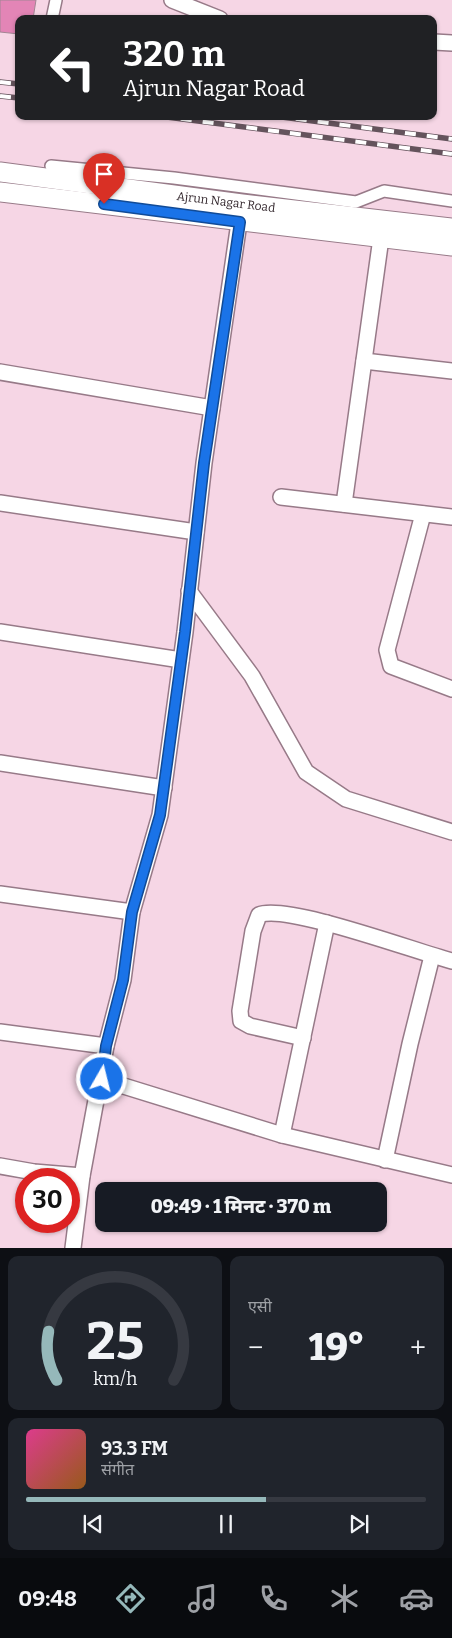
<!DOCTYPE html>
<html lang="hi">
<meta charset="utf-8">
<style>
body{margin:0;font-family:Bitter,"Noto Sans Devanagari",serif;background:#20242c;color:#f1f3f6;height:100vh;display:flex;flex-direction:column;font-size:19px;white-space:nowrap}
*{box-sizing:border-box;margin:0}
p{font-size:16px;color:#9ea1a6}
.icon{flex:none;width:28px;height:28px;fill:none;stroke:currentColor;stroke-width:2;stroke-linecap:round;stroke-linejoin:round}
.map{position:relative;height:1248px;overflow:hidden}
.details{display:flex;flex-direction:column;gap:8px;padding:8px;background:#0d0f14;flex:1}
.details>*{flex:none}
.top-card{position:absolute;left:15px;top:15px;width:422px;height:105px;border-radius:10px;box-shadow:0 1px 4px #0004;background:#202124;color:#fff;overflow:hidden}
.speed{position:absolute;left:15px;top:1168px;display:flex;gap:10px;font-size:25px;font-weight:700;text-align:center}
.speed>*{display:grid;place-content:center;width:65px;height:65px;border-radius:50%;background:#171b24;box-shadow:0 1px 4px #0004;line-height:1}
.speed .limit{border:8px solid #d22;background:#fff;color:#111}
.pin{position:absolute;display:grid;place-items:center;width:42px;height:42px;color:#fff;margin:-51px -21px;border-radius:50% 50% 50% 0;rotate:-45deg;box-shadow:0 0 5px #0007}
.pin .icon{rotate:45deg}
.me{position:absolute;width:55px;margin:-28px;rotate:8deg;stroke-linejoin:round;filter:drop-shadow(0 0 4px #0008)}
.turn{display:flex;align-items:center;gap:18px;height:105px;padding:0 25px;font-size:22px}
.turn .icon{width:65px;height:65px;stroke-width:2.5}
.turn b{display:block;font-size:35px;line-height:42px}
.big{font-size:38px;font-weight:800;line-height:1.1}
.details .card{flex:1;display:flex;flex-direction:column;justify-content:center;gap:8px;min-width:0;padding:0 18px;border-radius:10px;background:#20242c}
.details .dial{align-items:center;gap:0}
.dial svg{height:130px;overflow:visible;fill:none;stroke:#363941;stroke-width:7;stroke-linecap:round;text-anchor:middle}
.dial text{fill:#f1f3f6;stroke:none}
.song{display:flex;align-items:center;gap:15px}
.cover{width:60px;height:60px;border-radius:8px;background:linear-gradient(135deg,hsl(330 70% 55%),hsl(30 70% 35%))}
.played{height:5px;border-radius:2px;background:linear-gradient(90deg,#95b8ba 60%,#363941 60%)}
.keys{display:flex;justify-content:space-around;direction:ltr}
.heat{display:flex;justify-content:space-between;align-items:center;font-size:28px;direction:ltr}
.details .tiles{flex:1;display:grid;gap:8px;grid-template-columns:1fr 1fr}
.card:last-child{grid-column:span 2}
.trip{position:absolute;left:95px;top:1182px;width:292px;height:50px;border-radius:10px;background:#171b24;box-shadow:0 1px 4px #0004;font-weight:800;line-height:50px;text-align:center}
.dock{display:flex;height:80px;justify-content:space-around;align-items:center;background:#090b0e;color:#9ea1a6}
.dock .icon{width:35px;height:35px}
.dock .on{color:#95b8ba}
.dock b{font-size:22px;color:#f1f3f6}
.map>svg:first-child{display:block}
.building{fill:#e385b6;stroke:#a28593}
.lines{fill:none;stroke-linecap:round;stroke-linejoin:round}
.pedestrian-casing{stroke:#977a88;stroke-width:14}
.minor-casing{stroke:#977a88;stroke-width:18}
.tertiary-casing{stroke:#977a88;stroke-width:21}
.pedestrian{stroke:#fff;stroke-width:11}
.minor{stroke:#fff;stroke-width:15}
.tertiary{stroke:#fff;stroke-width:19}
.rail-casing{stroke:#64535c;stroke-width:5.5}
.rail{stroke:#fff;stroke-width:4;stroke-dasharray:11;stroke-linecap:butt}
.route-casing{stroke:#114b97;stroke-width:12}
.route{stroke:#1a73e8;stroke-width:9}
.labels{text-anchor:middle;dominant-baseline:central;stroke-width:4.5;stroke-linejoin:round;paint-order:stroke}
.street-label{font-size:12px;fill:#31252b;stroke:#fff}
</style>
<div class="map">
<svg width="452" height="1248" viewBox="0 0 452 1248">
<rect width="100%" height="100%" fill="#f6d6e5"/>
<polygon class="building" points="0,0 36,0 33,19 19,19 19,34 0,32"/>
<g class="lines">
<defs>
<g id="pedestrian">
<polyline points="52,19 56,0"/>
<polyline points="51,166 174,178 356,202 384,191 452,201"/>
</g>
<g id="minor">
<polyline points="172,0 220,19"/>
<polyline points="434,42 452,43"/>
<polyline points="364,361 452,371"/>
<polyline points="0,372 212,408"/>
<polyline points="281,497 452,517"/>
<polyline points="0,503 196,532"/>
<polyline points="344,504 381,238"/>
<polyline points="423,514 387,650 391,666 452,689"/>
<polyline points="189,591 252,676 306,772 346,799 452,832"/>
<polyline points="0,632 181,660"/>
<polyline points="0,763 164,788"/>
<polyline points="0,894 132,912"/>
<polyline points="0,1032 106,1046"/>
<path d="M 303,1038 L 250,1026 L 241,1021 L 240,1011 L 253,931 L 259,915 C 285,903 417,952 452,961"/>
<polyline points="101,1079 282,1135 452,1175"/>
<polyline points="282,1135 327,923"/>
<polyline points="385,1160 410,1044 432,956"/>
<polyline points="0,1166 34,1172 82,1176"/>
<polyline points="73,1248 82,1176 106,1046 123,980 132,912 160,815 185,632 204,463 241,209"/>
</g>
<g id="tertiary">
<polyline points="0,172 242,204 452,228"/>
<polyline points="0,192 452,246"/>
</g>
</defs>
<use href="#pedestrian" class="pedestrian-casing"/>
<use href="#minor" class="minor-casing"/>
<use href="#tertiary" class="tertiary-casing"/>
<use href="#pedestrian" class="pedestrian"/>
<use href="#minor" class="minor"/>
<use href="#tertiary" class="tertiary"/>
<defs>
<g id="rail">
<polyline points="0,82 19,84"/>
<polyline points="0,96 19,98"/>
<polyline points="159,116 452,154"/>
<polyline points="274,116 452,139"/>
</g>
</defs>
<use href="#rail" class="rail-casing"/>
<use href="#rail" class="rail"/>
</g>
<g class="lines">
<defs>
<polyline id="route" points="102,1079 106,1046 123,980 132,912 160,815 185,632 204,463 240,222 104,204"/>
</defs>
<use href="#route" class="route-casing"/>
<use href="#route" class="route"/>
</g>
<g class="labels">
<g class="street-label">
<text transform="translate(226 202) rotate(7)">Ajrun Nagar Road</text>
</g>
</g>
</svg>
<div class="speed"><div class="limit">30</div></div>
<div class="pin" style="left:104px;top:204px;background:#d93025"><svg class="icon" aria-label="arrive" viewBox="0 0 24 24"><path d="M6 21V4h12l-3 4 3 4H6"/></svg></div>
<svg class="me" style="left:102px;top:1079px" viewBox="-20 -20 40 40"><circle r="17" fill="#1a73e8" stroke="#fff" stroke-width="3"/><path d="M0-11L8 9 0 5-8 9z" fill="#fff"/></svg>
<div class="trip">09:49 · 1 मिनट · 370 m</div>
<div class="top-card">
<div class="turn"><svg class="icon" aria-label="left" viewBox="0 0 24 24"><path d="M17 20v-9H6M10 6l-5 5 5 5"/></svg><div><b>320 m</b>Ajrun Nagar Road</div></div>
</div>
</div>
<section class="details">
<div class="tiles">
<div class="card dial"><svg viewBox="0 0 100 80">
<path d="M14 69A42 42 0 1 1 86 69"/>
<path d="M14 69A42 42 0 0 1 9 39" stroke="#95b8ba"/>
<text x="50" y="56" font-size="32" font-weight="700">25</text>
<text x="50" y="72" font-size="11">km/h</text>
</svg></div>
<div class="card"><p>एसी</p>
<div class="heat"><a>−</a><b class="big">19°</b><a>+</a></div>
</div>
<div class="card">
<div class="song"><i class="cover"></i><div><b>93.3 FM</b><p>संगीत</p></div></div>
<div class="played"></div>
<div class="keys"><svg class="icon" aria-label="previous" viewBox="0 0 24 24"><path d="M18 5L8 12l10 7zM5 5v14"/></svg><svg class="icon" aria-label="pause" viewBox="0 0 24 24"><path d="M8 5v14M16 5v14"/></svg><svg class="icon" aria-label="next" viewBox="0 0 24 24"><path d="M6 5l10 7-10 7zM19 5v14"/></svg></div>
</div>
</div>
</section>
<nav class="dock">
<b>09:48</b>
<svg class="icon on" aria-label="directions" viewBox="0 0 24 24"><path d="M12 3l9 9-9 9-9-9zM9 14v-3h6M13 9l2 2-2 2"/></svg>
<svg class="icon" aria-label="music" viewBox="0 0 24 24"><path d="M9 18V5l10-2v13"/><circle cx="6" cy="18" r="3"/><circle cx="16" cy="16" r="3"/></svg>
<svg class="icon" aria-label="phone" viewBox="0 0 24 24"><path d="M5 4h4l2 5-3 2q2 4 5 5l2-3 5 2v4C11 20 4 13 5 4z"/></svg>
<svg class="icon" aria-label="climate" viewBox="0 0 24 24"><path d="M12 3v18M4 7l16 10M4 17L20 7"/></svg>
<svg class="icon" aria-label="car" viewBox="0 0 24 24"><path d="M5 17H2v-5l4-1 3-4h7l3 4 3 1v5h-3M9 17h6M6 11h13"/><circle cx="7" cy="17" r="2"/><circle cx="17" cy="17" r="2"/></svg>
</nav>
